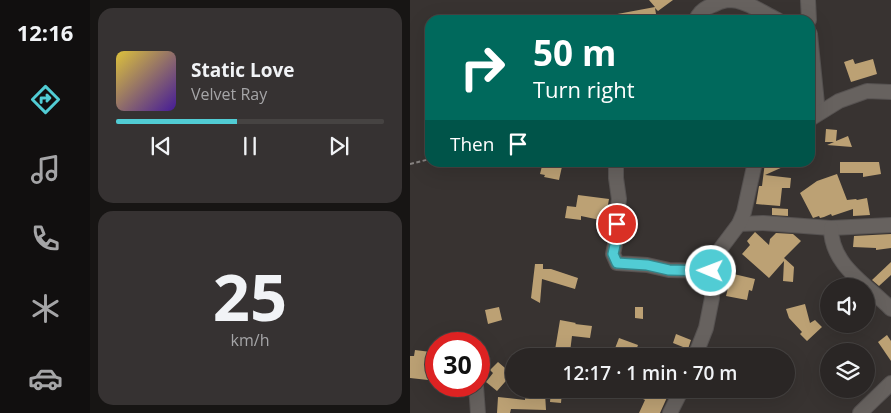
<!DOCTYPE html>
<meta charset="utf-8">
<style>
body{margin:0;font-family:"Open Sans",sans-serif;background:#363232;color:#f1f3f6;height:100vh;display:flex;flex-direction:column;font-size:19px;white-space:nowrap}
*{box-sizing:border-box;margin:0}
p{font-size:16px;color:#a5a5a7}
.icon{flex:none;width:28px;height:28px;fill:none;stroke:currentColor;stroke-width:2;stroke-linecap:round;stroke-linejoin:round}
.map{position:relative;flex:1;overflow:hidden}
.sheet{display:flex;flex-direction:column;gap:8px;padding:8px;background:#171514;width:320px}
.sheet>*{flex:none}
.top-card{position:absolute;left:15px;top:15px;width:390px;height:152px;border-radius:15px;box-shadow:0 5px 20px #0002,0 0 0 1px #464342;background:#00695c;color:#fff;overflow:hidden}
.tools{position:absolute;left:410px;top:278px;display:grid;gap:10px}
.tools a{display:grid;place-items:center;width:55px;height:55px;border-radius:50%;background:#2a2625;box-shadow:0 5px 20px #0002,0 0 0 1px #464342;font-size:25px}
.speed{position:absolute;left:15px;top:332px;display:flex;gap:10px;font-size:25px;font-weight:700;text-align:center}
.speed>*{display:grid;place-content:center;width:65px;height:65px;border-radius:50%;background:#2a2625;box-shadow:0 5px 20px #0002,0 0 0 1px #464342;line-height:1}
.speed .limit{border:8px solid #d22;background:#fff;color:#111}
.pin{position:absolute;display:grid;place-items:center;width:42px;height:42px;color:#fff;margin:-21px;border:2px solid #fff;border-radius:50%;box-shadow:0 1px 5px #0007}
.me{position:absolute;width:55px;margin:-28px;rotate:271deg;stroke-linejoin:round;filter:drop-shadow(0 0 4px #0008)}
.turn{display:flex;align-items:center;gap:18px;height:105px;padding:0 25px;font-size:22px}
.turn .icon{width:65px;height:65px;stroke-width:2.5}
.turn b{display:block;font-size:35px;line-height:42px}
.then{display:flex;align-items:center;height:48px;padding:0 25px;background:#0003;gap:10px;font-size:19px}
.sheet .widget{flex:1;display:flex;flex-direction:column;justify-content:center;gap:8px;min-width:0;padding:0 18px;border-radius:15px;background:#363232}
.sheet .dial{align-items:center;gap:0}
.dial b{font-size:65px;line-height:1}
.song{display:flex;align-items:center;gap:15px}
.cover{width:60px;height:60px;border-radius:8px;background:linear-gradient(135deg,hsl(50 70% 55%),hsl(260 70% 35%))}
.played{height:5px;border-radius:2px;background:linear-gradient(90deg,#51ccd4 45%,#464342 45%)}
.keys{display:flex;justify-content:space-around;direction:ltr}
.trip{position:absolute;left:95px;top:348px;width:290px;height:50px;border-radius:25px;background:#2a2625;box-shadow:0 5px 20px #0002,0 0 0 1px #464342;font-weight:600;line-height:50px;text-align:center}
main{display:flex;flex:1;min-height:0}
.menu{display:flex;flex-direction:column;width:90px;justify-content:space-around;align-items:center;background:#110f0f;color:#a5a5a7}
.menu .icon{width:35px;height:35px}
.menu .active{color:#51ccd4}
.menu b{font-size:22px;color:#f1f3f6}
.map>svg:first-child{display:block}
.building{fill:#bca174}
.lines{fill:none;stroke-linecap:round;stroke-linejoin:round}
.minor-casing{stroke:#565251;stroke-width:16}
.path{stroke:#888482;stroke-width:2;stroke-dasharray:4 2.5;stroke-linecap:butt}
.minor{stroke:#67625f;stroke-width:14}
.route-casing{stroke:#35858a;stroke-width:12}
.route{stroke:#51ccd4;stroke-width:9}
</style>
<main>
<nav class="menu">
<b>12:16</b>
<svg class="icon active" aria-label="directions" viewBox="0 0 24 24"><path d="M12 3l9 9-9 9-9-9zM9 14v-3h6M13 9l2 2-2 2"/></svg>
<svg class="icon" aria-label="music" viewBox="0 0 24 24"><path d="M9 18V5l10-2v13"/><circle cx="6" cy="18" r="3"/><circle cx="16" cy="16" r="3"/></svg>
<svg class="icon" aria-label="phone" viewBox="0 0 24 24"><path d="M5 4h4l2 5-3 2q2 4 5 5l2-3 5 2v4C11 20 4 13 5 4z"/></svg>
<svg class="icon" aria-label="climate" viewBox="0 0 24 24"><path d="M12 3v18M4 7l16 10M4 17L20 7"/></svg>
<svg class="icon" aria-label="car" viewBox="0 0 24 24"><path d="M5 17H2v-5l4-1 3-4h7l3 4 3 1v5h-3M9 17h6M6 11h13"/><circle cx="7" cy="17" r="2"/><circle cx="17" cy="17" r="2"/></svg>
</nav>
<section class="sheet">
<div class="widget">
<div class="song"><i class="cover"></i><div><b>Static Love</b><p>Velvet Ray</p></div></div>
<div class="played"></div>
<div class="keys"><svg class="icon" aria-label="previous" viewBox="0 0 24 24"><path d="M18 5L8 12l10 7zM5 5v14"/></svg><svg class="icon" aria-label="pause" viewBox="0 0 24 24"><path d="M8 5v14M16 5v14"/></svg><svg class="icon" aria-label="next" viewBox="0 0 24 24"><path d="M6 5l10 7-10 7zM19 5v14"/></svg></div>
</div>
<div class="widget dial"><b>25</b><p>km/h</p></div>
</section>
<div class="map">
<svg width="481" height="413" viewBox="0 0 481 413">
<rect width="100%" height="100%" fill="#383331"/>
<g class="building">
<polygon points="239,0 263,0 248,11 245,8 247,20 202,20 202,15 245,7"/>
<polygon points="443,59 445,64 463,59 467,74 441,82 434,62"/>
<polygon points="416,129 427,130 426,141 438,136 442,147 417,145 424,142 415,142"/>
<polygon points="135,162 153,162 149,180 134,177 135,175 130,174 132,166 134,166"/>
<polygon points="355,162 384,162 355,175 381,178 380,188 372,188 370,206 346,204 349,186 352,186"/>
<polygon points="430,162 469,162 471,174 453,177 453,173 430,173"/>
<polygon points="427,174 437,200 446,199 447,200 457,198 460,215 443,216 443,209 422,216 421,214 414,217 410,218 409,216 403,218 390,193 407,181"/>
<polygon points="168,195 199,199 195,221 171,216 171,220 155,218 157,206 166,207"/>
<polygon points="362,208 378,209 378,216 362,215"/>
<polygon points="345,232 359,245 360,239 366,233 383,234 391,241 374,258 384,267 383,282 373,281 374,261 359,278 332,254 340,245 337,241"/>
<polygon points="481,234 481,248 466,250 466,248 443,247 444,236"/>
<polygon points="481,262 481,275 469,286 462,280"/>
<polygon points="125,264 133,264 133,269 141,269 168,278 165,289 132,279 130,303 121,298"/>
<polygon points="315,272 345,279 342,291 339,290 337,300 316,296 318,288 312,287"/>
<polygon points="395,304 400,323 405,320 412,327 397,341 390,334 392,332 379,318 376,309"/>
<polygon points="89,307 92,320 78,324 75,310"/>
<polygon points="225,307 233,307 233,319 225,318"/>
<polygon points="150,320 166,323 165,324 182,326 180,338 162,336 160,352 145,350"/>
<polygon points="266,334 281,340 278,349 263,343"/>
<polygon points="477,335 481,341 481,361 468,342"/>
<polygon points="209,338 228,345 224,356 205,356 207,351 204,351"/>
<polygon points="5,350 21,352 18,380 0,378 0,356 4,356"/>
<polygon points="88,362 102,374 87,391 76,382 83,373 80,370"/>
<polygon points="183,389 210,389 205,399"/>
<polygon points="235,389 251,389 259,393 250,413 229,413 235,400 231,398"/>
<polygon points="141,391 152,392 151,403 140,402"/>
<polygon points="115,393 135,393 136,410 101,409 100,413 87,413 88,397 115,400"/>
</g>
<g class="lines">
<defs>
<g id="minor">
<polyline points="398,0 399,20"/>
<path d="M 286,20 C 289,12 294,8 303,5 C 307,3 313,1 318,0 C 337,0 352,13 368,20"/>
<polyline points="400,34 408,113"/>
<polyline points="400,119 429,101 457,91 481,92"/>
<polyline points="206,162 206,178 209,199 207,213 207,235 203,254 207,263 237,265 259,270 301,271"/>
<polyline points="329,224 353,223 421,228 481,225"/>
<path d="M 421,228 C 421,266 458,285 481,309"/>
<polyline points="285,356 296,328 302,298 301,271 304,261 311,248 329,224 334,212 345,162"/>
<polyline points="66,386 68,413"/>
<polyline points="260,413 272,389"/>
<polyline points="450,413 481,383"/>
</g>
</defs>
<use href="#minor" class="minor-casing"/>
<g class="path">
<polyline points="164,162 165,164"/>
<polyline points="0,164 20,159"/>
</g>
<use href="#minor" class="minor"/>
</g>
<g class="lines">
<defs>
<polyline id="route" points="207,224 207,236 203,254 207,263 237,265 259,270 301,271"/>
</defs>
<use href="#route" class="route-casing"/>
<use href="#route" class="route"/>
</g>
</svg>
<div class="tools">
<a><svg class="icon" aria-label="sound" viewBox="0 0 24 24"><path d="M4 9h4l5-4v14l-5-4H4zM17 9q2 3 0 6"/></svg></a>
<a><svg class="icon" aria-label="layers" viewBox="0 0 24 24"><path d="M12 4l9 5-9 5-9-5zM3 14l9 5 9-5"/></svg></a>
</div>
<div class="speed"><div class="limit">30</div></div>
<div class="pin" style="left:207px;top:224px;background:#d93025"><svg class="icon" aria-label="arrive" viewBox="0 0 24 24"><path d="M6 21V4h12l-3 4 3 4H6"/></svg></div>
<svg class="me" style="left:301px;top:271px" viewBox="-20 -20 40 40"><circle r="17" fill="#51ccd4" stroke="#fff" stroke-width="3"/><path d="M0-11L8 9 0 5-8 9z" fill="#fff"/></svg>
<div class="trip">12:17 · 1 min · 70 m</div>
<div class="top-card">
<div class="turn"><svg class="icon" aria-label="right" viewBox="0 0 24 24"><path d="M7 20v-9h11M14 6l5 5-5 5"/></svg><div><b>50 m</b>Turn right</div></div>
<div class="then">Then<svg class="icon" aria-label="arrive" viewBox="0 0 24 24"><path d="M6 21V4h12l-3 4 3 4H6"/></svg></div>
</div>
</div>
</main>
